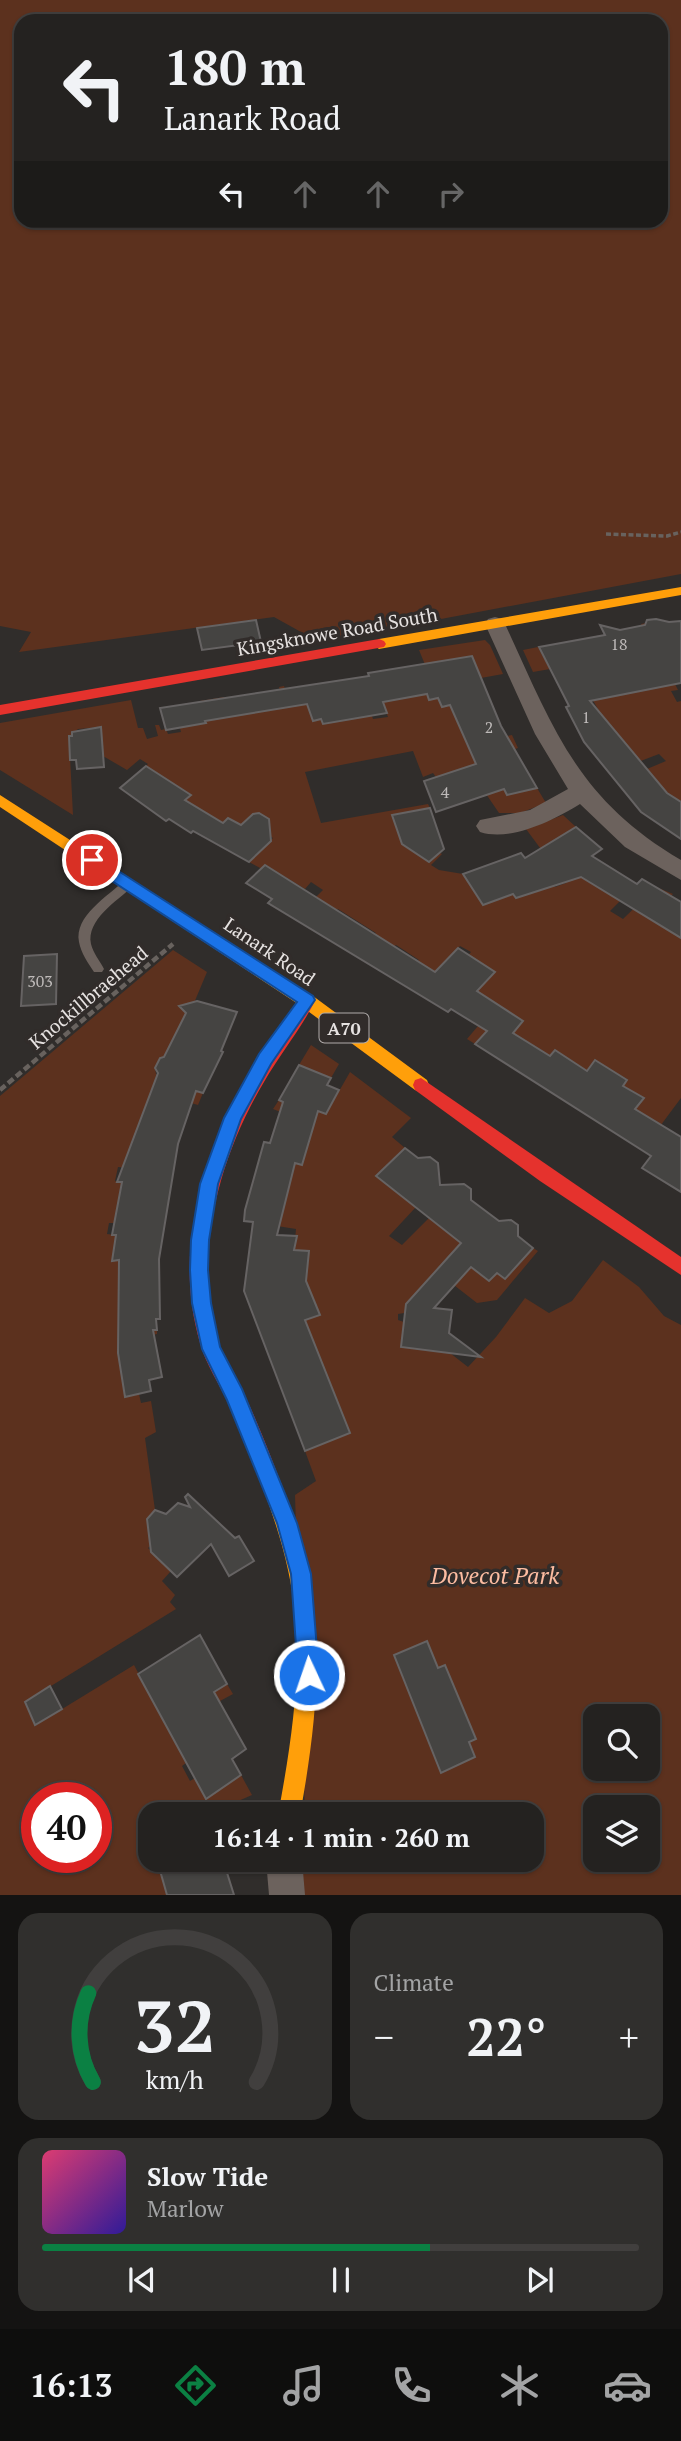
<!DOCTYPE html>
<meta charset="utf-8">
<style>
body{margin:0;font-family:"PT Serif",serif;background:#302f2d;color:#f1f3f6;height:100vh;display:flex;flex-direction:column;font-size:26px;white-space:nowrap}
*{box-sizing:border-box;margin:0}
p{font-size:23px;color:#a3a4a5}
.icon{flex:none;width:38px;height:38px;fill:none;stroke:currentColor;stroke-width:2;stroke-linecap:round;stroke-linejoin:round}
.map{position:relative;height:1895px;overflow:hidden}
.sheet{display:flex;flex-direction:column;gap:18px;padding:18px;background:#141312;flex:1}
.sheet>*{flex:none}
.guide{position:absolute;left:14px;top:14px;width:654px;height:214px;border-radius:21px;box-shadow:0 2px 5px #0004,0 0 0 2px #413f3e;background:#242220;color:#f1f3f6;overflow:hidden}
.controls{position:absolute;left:583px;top:1704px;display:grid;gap:14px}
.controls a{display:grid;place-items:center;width:77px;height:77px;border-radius:14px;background:#242220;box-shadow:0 2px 5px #0004,0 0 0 2px #413f3e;font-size:35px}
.speed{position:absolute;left:21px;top:1782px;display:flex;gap:14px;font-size:35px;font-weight:700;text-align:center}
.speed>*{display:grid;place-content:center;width:91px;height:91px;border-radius:50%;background:#242220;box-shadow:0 2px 5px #0004,0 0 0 2px #413f3e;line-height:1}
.speed .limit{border:10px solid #d22;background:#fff;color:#111}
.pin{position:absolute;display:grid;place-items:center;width:60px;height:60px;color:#fff;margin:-30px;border:4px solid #fff;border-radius:50%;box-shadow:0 2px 7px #0007}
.me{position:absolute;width:77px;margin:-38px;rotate:357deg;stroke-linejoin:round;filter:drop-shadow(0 0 5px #0008)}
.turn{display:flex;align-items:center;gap:24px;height:147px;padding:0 35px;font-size:32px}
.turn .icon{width:91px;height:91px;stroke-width:2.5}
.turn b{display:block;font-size:49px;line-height:60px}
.lanes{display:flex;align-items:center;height:66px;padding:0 35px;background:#0003;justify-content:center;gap:35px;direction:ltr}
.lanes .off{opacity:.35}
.big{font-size:52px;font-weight:800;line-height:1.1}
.sheet .tile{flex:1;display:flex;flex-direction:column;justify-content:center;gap:10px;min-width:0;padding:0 24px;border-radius:21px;background:#302f2d}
.sheet .dial{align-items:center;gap:0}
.dial svg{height:182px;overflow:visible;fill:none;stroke:#413f3e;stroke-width:7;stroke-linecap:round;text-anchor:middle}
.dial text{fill:#f1f3f6;stroke:none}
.song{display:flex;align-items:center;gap:21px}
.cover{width:84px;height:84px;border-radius:10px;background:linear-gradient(135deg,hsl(340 70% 55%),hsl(250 70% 35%))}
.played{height:7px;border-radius:4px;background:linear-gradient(90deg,#0b8043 65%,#413f3e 65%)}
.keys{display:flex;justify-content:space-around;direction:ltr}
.heat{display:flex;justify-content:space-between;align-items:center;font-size:38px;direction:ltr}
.sheet .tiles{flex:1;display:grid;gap:18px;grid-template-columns:1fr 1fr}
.tile:last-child{grid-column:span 2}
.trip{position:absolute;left:138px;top:1802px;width:406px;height:70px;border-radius:21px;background:#242220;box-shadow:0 2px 5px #0004,0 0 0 2px #413f3e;font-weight:800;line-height:70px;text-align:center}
.dock{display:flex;height:112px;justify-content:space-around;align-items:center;background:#0e0e0d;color:#a3a4a5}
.dock .icon{width:49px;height:49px}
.dock .on{color:#0b8043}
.dock b{font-size:32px;color:#f1f3f6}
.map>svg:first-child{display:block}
.green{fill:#5c311e;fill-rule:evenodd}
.building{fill:#454442;stroke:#666363;stroke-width:2}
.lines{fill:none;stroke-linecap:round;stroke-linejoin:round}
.path-far1{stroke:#68625e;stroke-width:3.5;stroke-dasharray:5 2.5;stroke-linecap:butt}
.path{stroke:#68625e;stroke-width:4.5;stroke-dasharray:7 3.5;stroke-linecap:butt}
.lane{fill:#6c625d;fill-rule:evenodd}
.street{fill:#6c625d;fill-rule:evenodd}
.slow{fill:#ff9f0a;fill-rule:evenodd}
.jam{fill:#e5322d;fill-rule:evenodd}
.route{fill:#1a73e8;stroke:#114b97;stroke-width:2}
.labels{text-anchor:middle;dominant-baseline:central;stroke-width:7;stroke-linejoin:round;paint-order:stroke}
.number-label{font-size:16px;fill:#bebab9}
.shield{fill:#312c2a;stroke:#b0abaa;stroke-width:2}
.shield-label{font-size:18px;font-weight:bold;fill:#e6e2e1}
.street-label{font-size:19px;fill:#e6e2e1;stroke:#312c2a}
.near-park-label{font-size:23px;font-style:italic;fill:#fcbca1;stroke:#312c2a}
</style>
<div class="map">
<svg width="681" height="1895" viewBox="0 0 681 1895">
<rect width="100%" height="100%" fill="#302d2b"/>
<g class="green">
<path d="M 0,0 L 681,0 L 681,574 L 319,642 L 274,617 L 19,652 L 31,632 L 0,626 ZM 21,21 L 662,21 L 662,220 L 21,220 Z"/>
<polygon points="646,623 658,647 619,695 675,684 678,690 671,691 677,702 681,701 681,802 641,811 633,803 665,791 647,769 666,761 659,754 609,773 605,767 635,755 616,732 585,743 580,736 595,733 603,718 573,665 533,672 523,650 538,647 547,664 582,658 648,638 641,624"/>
<polygon points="485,640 490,645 503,674 481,678 472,656 440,661 435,689 419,650"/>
<path d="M 360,679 L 373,719 L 388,717 L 381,699 L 424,688 L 429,700 L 438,698 L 442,707 L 454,705 L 467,744 L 512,735 L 518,748 L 515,749 L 516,751 L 480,758 L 493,769 L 507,795 L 537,788 L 546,803 L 520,813 L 499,813 L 482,788 L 476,790 L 461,769 L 436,777 L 433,773 L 423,777 L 413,751 L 305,772 L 321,823 L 428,804 L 430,808 L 392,815 L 401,842 L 430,838 L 421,857 L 429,862 L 440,853 L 442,854 L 431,865 L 439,870 L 463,874 L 483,905 L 509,888 L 516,898 L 536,891 L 540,866 L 555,887 L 566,883 L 526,829 L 563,815 L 576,827 L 552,842 L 620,873 L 603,890 L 620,901 L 610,911 L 623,919 L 656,887 L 673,894 L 649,918 L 681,933 L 681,1098 L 652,1137 L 645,1115 L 635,1109 L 643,1098 L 623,1086 L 627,1079 L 595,1061 L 572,1089 L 543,1051 L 513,1033 L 523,1021 L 506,1010 L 475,1044 L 467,1039 L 478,1026 L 471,1022 L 491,1000 L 477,991 L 492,975 L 492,970 L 481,963 L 451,975 L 471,952 L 460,946 L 432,975 L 399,980 L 419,960 L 396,945 L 374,964 L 357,952 L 376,933 L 338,909 L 318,928 L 294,919 L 323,890 L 311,882 L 305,889 L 282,875 L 279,878 L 249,862 L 273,838 L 265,833 L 268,818 C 255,811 251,815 241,825 L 228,818 L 222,823 L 185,800 L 190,794 L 176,785 L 170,790 L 140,784 L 131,779 L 148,764 L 140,759 L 127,770 L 103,756 L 101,727 L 78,729 L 69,737 L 73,815 L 0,770 L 0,723 L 131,700 L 138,728 L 143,728 L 147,739 L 158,736 L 155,725 L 159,725 L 161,730 L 166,729 L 168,734 L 181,732 L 180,728 L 206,723 L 200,701 L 224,697 L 226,702 L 231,701 L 236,716 L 284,708 L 279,687 L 284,686 L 288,697 L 303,694 L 313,720 L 321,719 L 323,724 Z"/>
<path d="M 173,950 L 207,972 L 194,1003 L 188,1004 L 178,1038 L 174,1037 L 164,1057 L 160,1058 L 155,1068 L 156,1074 L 162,1076 L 160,1081 L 203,1093 L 198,1105 L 164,1095 L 160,1105 L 147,1103 L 135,1134 L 161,1140 L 128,1168 L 118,1167 L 115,1181 L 125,1183 L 118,1223 L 109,1223 L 107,1234 L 116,1235 L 112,1260 L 119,1260 L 139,1331 L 157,1330 L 157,1334 L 140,1338 L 125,1397 L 139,1394 L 141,1403 L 151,1401 L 156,1432 L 145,1438 L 155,1510 L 147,1519 L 151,1545 L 148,1548 L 171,1571 L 162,1581 L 175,1595 L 170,1602 L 176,1609 L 25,1702 L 36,1725 L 134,1665 L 165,1724 L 227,1684 L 233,1694 L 220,1701 L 224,1710 L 176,1743 L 186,1763 L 182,1766 L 190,1781 L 195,1778 L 206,1799 L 241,1775 L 252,1795 L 206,1815 L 150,1815 L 150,1860 L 157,1860 L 167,1895 L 0,1895 L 0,1096 ZM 37,1797 L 96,1797 L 96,1857 L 37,1857 Z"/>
<polygon points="311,1045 339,1064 331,1078 299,1065"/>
<path d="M 350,1072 L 411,1118 L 392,1137 L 405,1148 L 377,1176 L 416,1207 L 389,1236 L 402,1245 L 429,1218 L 460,1242 L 488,1213 L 492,1216 L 418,1290 L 437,1305 L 434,1308 L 398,1314 L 398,1320 L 404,1322 L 401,1347 L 450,1353 L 468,1367 L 496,1337 L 525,1298 L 549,1313 L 572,1301 L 603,1260 L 639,1287 L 664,1316 L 681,1325 L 681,1895 L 304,1895 L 302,1860 L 532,1860 L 532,1815 L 305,1815 L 295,1495 L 316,1481 L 305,1451 L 350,1433 L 336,1397 L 305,1381 L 326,1373 L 305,1320 L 320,1315 L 269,1278 L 307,1276 L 309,1252 L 294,1250 L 296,1229 L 277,1226 L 292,1172 L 278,1160 L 302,1165 L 313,1125 L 273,1109 L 279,1100 L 310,1113 L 313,1109 L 326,1114 ZM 595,1717 L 648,1717 L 648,1769 L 595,1769 ZM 595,1808 L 648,1808 L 648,1860 L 595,1860 Z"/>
<polygon points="533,1248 538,1251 497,1300 477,1303 450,1282 475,1255 473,1269 489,1281 497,1273 505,1279"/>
</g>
<g class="building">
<polygon points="656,619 669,622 681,621 681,683 590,701 667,793 681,802 681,839 641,812 584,742 566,707 569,706 539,647 605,635 600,625 620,630 645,625 647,620"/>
<polygon points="256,620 261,642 202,650 197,628"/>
<polygon points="472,656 501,726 537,788 507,795 504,789 436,812 424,781 476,764 450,705 442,707 438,698 429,700 427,694 383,702 387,713 323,724 321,719 313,721 307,704 205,721 206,723 166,730 160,708 369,676 368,673"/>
<polygon points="101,727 104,767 77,769 76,760 70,760 69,736 72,736 72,732"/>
<polygon points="146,766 191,795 185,800 223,823 228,818 241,825 253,814 259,813 269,819 271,841 249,862 193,831 191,833 169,819 166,821 120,788"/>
<polygon points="430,808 444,849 429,862 402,844 392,815"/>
<polygon points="576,827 602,849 592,856 637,884 642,879 681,902 681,938 581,877 516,898 513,894 483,905 463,874 521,853 525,858"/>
<polygon points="265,865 435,972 458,948 495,972 477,991 523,1021 513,1033 550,1056 555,1050 587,1071 595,1060 627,1080 623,1086 644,1098 635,1109 681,1137 681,1192 642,1168 651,1156 475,1044 487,1031 451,1009 448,1012 268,903 272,899 246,883"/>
<polygon points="57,954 56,1004 21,1006 24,956"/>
<polygon points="197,1001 237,1012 221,1051 223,1052 203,1093 196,1091 178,1144 159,1259 160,1319 156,1319 157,1330 153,1330 162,1377 149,1380 151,1391 125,1397 118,1353 119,1260 112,1261 116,1235 112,1235 122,1182 117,1182 158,1073 155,1068 160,1058 164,1057 186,1013 179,1006"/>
<polygon points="299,1065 331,1078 327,1085 339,1090 326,1114 318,1111 302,1165 295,1163 277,1235 297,1236 294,1250 309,1251 306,1281 320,1315 305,1320 350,1433 305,1451 244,1291 253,1222 244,1221 245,1210 264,1142 270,1143 283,1102 279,1100"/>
<polygon points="405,1148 418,1158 430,1157 438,1163 440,1185 464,1184 471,1189 471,1200 499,1221 511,1220 518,1225 518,1236 533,1248 505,1279 497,1273 489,1281 471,1267 434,1308 452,1310 449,1333 481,1357 401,1347 406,1304 461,1243 376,1176"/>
<polygon points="188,1494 235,1538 239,1536 254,1561 229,1576 211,1544 177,1577 151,1552 147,1519 155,1510 166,1514 178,1503 190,1507 185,1497"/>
<polygon points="200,1635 227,1684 214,1692 246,1749 232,1759 241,1775 206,1799 138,1674"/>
<polygon points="427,1641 438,1668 445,1665 476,1739 469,1742 475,1757 441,1773 394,1655"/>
<polygon points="50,1686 62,1709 35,1725 25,1702"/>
<polygon points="157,1860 223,1860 234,1895 167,1895"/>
</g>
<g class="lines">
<polyline class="path-far1" points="606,534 667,536 681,532"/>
<polyline class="path" points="0,1090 173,944"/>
<path class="lane" d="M 128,879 L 134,884 L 132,887 C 117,901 86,920 91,944 C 93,953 100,961 104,969 L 102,972 L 94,972 C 88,963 81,953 79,942 C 74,916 108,896 124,881 Z"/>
<g class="street">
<path d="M 495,617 L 502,619 L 505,624 C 553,728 577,799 681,860 L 681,880 L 625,847 L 580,804 C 554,820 511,842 480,832 L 476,826 L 480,820 L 530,810 L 568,789 L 535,734 L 485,624 L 488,619 Z"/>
<polygon points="266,1860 302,1860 305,1895 269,1895"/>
</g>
<g class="slow">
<polygon points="681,587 681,595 379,649 372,644 379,639"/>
<polygon points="0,795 313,996 427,1080 429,1085 427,1090 421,1092 415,1090 301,1006 0,807"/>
<path d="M 273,1478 L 280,1481 C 328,1597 322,1694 300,1815 L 278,1815 C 293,1734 306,1651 288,1570 C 282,1542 273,1515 263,1488 L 266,1481 Z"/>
</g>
<g class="jam">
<polygon points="379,639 384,641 386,644 384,647 0,715 0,705"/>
<path d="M 307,994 L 313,996 L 315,1001 C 301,1029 280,1054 264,1082 C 218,1160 193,1253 218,1342 C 223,1359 234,1374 242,1390 C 258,1422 270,1455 283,1488 L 280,1495 L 273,1498 L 266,1495 C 254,1465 244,1435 230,1406 C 220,1385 206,1365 200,1343 C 163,1216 232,1097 301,996 Z"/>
<polygon points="421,1078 681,1257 681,1275 540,1181 415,1090 413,1085 415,1080"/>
</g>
</g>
<polygon class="route" points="92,854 313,996 315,1000 271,1064 241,1119 218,1184 209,1240 208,1270 211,1303 220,1347 242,1389 297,1523 311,1574 319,1675 316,1683 309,1686 301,1683 298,1675 291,1574 277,1523 227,1400 202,1349 192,1303 190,1270 191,1240 200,1184 224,1118 259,1054 297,1002 86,864 84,860"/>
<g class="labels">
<g class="number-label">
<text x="619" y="644">18</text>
<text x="586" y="717">1</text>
<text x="489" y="727">2</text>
<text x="445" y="792">4</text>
<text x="40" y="981">303</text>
</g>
<rect class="shield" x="319.5" y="1013.5" width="49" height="29" rx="5"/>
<g class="shield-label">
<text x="344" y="1028">A70</text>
</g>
<g class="street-label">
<text transform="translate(337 631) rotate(-10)">Kingsknowe Road South</text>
<text transform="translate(270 951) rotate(34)">Lanark Road</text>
<text transform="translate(88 997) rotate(-40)">Knockillbraehead</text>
</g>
<g class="near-park-label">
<text x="495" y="1575">Dovecot Park</text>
</g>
</g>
</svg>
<div class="controls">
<a><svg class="icon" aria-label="search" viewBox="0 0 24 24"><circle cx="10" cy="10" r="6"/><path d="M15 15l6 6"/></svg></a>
<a><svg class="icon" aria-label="layers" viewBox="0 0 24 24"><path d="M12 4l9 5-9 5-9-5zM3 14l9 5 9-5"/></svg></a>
</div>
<div class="speed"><div class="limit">40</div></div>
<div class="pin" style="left:92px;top:860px;background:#d93025"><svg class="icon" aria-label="arrive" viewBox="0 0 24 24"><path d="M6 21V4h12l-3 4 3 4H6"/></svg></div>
<svg class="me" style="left:309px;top:1675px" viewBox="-20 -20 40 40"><circle r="17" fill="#1a73e8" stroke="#fff" stroke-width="3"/><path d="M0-11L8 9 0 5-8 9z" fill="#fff"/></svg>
<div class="trip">16:14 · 1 min · 260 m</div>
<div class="guide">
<div class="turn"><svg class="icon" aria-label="left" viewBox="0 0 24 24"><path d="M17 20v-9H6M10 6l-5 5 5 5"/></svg><div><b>180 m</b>Lanark Road</div></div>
<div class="lanes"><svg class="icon" aria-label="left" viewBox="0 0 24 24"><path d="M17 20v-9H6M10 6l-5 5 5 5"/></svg><svg class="icon off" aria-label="ahead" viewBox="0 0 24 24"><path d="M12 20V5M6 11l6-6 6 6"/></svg><svg class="icon off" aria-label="ahead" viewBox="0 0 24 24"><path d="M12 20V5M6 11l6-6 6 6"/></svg><svg class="icon off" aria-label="right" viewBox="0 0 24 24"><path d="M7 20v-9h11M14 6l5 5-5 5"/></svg></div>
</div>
</div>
<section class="sheet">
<div class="tiles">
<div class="tile dial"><svg viewBox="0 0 100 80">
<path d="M14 69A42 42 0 1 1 86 69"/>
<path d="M14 69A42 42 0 0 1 12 30" stroke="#0b8043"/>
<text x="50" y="56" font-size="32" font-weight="700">32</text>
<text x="50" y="72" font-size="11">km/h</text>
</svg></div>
<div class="tile"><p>Climate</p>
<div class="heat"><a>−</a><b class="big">22°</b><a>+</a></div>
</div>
<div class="tile">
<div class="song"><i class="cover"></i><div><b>Slow Tide</b><p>Marlow</p></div></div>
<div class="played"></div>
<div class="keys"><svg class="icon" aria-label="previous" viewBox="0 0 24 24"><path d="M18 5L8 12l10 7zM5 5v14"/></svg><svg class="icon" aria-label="pause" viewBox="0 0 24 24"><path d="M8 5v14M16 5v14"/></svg><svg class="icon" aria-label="next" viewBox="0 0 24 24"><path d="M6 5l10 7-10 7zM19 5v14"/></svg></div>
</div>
</div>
</section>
<nav class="dock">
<b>16:13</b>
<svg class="icon on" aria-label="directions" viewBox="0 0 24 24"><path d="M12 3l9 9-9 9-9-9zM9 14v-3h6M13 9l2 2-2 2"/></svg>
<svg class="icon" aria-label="music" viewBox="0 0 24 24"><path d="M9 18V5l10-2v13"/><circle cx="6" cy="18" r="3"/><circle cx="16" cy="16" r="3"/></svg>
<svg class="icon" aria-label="phone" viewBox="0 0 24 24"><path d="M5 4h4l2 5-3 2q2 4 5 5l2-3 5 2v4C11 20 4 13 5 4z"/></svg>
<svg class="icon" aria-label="climate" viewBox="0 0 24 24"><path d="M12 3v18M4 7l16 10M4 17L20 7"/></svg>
<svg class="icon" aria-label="car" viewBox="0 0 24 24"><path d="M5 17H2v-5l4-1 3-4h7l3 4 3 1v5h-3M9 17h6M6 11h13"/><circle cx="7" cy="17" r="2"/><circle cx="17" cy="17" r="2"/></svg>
</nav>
